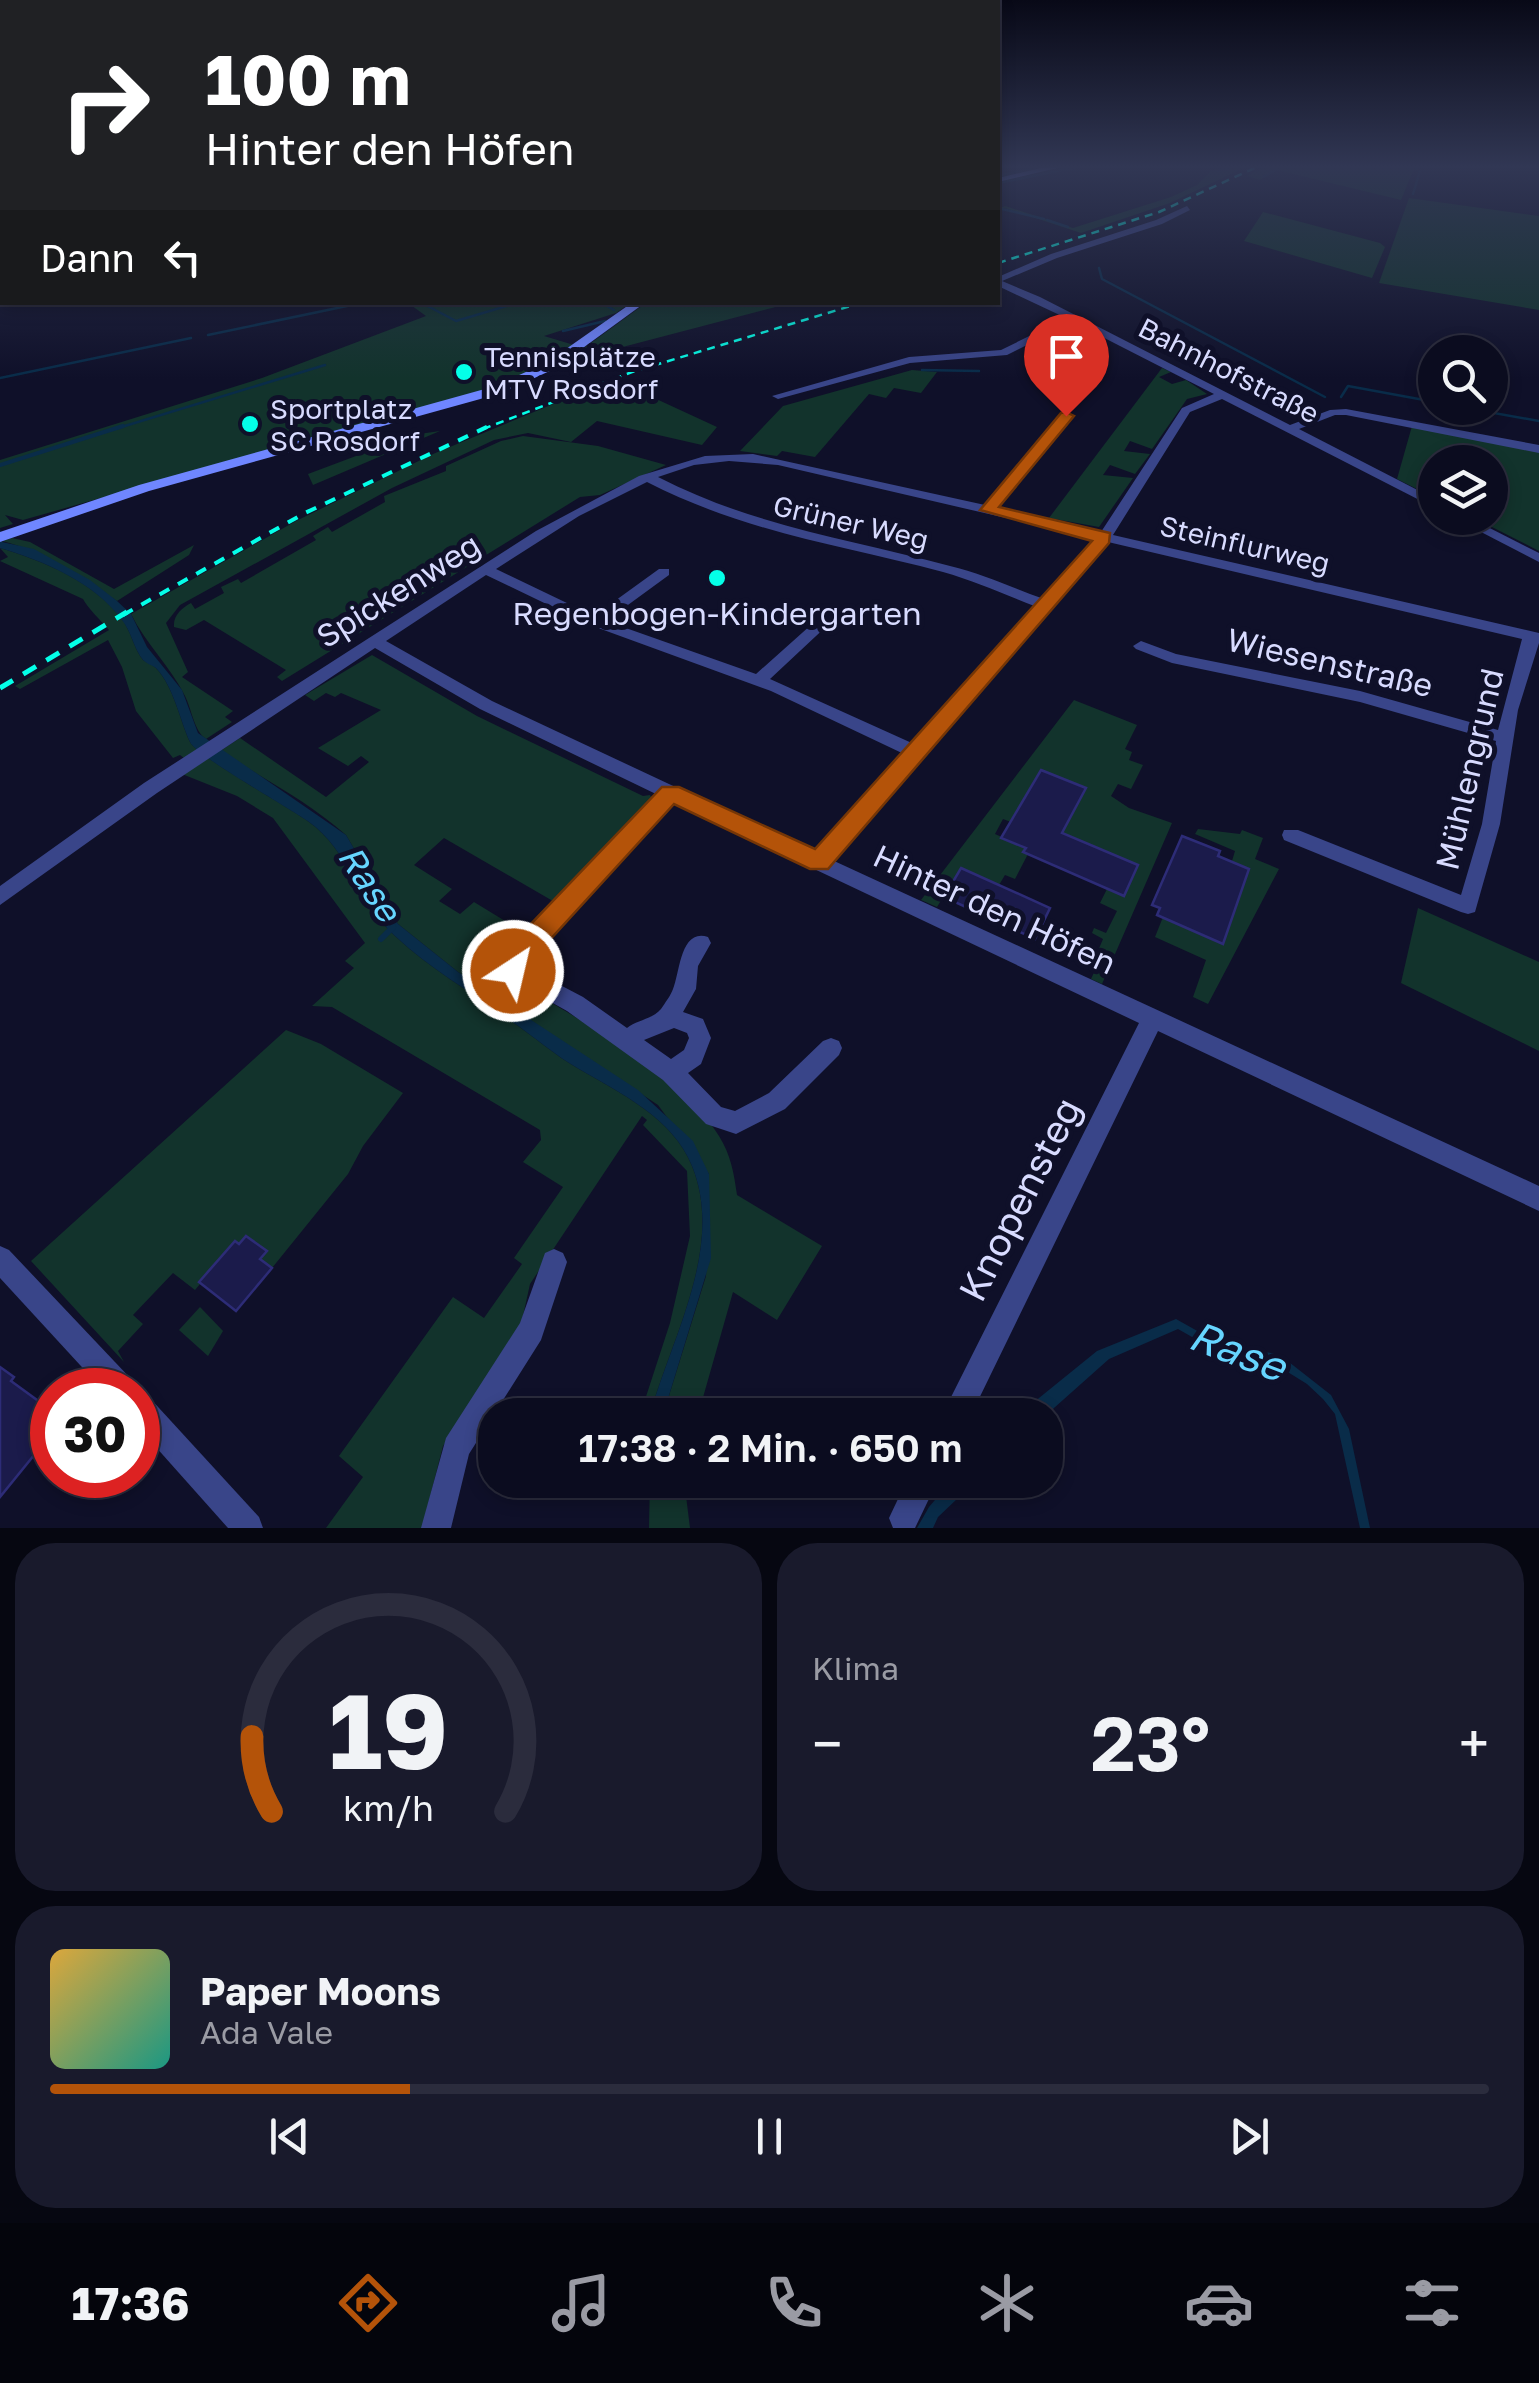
<!DOCTYPE html>
<html lang="de">
<meta charset="utf-8">
<style>
body{margin:0;font-family:"Golos Text",sans-serif;background:#191a2c;color:#f1f3f6;height:100vh;display:flex;flex-direction:column;font-size:38px;white-space:nowrap}
*{box-sizing:border-box;margin:0}
p{font-size:32px;color:#9a9ba4}
.icon{flex:none;width:55px;height:55px;fill:none;stroke:currentColor;stroke-width:2;stroke-linecap:round;stroke-linejoin:round}
.map{position:relative;height:1528px;overflow:hidden}
.details{display:flex;flex-direction:column;gap:15px;padding:15px;background:#060711;flex:1}
.details>*{flex:none}
.guide{position:absolute;left:0px;top:0px;width:1000px;height:305px;box-shadow:0 5px 15px #0003,0 0 0 2px #2b2c3d;background:#202124;color:#fff;overflow:hidden}
.tools{position:absolute;left:1418px;top:335px;display:grid;gap:20px}
.tools a{display:grid;place-items:center;width:90px;height:90px;border-radius:50%;background:#0b0c1f;box-shadow:0 5px 15px #0003,0 0 0 2px #2b2c3d;font-size:50px}
.speed{position:absolute;left:30px;top:1368px;display:flex;gap:20px;font-size:50px;font-weight:700;text-align:center}
.speed>*{display:grid;place-content:center;width:130px;height:130px;border-radius:50%;background:#0b0c1f;box-shadow:0 5px 15px #0003,0 0 0 2px #2b2c3d;line-height:1}
.speed .limit{border:15px solid #d22;background:#fff;color:#111}
.pin{position:absolute;display:grid;place-items:center;width:85px;height:85px;color:#fff;margin:-102px -42px;border-radius:50% 50% 50% 0;rotate:-45deg;box-shadow:0 0 10px #0007}
.pin .icon{rotate:45deg}
.me{position:absolute;width:110px;margin:-55px;rotate:35deg;stroke-linejoin:round;filter:drop-shadow(0 0 8px #0008)}
.turn{display:flex;align-items:center;gap:35px;height:210px;padding:0 40px;font-size:45px}
.turn .icon{width:130px;height:130px;stroke-width:2.5}
.turn b{display:block;font-size:70px;line-height:85px}
.then{display:flex;align-items:center;height:95px;padding:0 40px;background:#0003;gap:20px;font-size:38px}
.big{font-size:75px;font-weight:600;line-height:1.1}
.details .widget{flex:1;display:flex;flex-direction:column;justify-content:center;gap:15px;min-width:0;padding:0 35px;border-radius:40px;background:#191a2c}
.details .dial{align-items:center;gap:0}
.dial svg{height:260px;overflow:visible;fill:none;stroke:#2b2c3d;stroke-width:7;stroke-linecap:round;text-anchor:middle}
.dial text{fill:#f1f3f6;stroke:none}
.song{display:flex;align-items:center;gap:30px}
.cover{width:120px;height:120px;border-radius:15px;background:linear-gradient(135deg,hsl(40 70% 55%),hsl(170 70% 35%))}
.played{height:10px;border-radius:5px;background:linear-gradient(90deg,#b45309 25%,#2b2c3d 25%)}
.keys{display:flex;justify-content:space-around;direction:ltr}
.heat{display:flex;justify-content:space-between;align-items:center;font-size:55px;direction:ltr}
.details .tiles{flex:1;display:grid;gap:15px;grid-template-columns:1fr 1fr}
.widget:last-child{grid-column:span 2}
.trip{position:absolute;left:478px;top:1398px;width:585px;height:100px;border-radius:40px;background:#0b0c1f;box-shadow:0 5px 15px #0003,0 0 0 2px #2b2c3d;font-weight:600;line-height:100px;text-align:center}
.tabs{display:flex;height:160px;justify-content:space-around;align-items:center;background:#04050c;color:#9a9ba4}
.tabs .icon{width:70px;height:70px}
.tabs .current{color:#b45309}
.tabs b{font-size:45px;color:#f1f3f6}
.map>svg:first-child{display:block}
.green{fill:#12332c}
.water{fill:#092c49}
.lines{fill:none;stroke-linecap:round;stroke-linejoin:round}
.stream-far2{stroke:#092c49;stroke-width:2.5}
.stream-far1{stroke:#092c49;stroke-width:4}
.stream{stroke:#092c49;stroke-width:6}
.building{fill:#1b1b4b;stroke:#2d2c77;stroke-width:2.5}
.street{fill:#394589;fill-rule:evenodd}
.secondary{fill:#6f86ff;fill-rule:evenodd}
.rail-far2{stroke:#04ffe8;stroke-width:2.5;stroke-dasharray:8 6;stroke-linecap:butt}
.rail-far1{stroke:#04ffe8;stroke-width:4;stroke-dasharray:11 10;stroke-linecap:butt}
.rail{stroke:#04ffe8;stroke-width:5;stroke-dasharray:15 12;stroke-linecap:butt}
.route{fill:#b45309;stroke:#753606;stroke-width:2.5}
.poi-dot{fill:#04ffe8;stroke:#0f1029;stroke-width:4}
.labels{text-anchor:middle;dominant-baseline:central;stroke-width:10;stroke-linejoin:round;paint-order:stroke}
.far-poi-label{font-size:28px;fill:#d8dbff;stroke:#0f1029;text-anchor:start}
.far-street-label{font-size:28px;fill:#d8dbff;stroke:#0f1029}
.street-label{font-size:32px;fill:#d8dbff;stroke:#0f1029}
.poi-label{font-size:32px;fill:#d8dbff;stroke:#0f1029}
.water-label{font-size:35px;font-style:italic;fill:#66d5ff;stroke:#0f1029}
.near-street-label{font-size:38px;fill:#d8dbff;stroke:#0f1029}
.near-water-label{font-size:42px;font-style:italic;fill:#66d5ff;stroke:#0f1029}
</style>
<div class="map">
<svg width="1539" height="1528" viewBox="0 0 1539 1528">
<rect width="100%" height="100%" fill="#0f1029"/>
<g class="green">
<polygon points="1235,165 1250,165 1170,203 1081,233 1005,208 998,209 1005,206 1073,228 1171,197 1197,185 1211,171"/>
<polygon points="1266,165 1421,168 1413,171 1401,200 1277,170 1260,180 1247,176"/>
<polygon points="1409,198 1539,216 1539,310 1379,283"/>
<polygon points="1263,212 1380,243 1385,247 1372,278 1244,241"/>
<polygon points="408,303 630,303 616,313 544,336 574,345 536,369 491,388 23,520 5,515 13,524 0,528 0,460 262,378 426,316"/>
<polygon points="646,303 791,303 615,349 580,351"/>
<polygon points="1162,368 1171,372 1159,377 1172,384 1186,380 1207,394 1187,399 1152,449 1130,441 1124,451 1150,454 1135,474 1110,465 1103,475 1133,478 1099,527 1049,518"/>
<polygon points="912,370 937,372 921,393 894,388 886,398 869,394 815,457 782,451 777,456 740,451 783,406"/>
<path d="M 613,392 L 652,397 L 717,427 L 702,445 L 597,421 L 571,442 L 528,433 L 494,440 L 392,488 L 180,605 L 166,623 L 188,672 L 182,677 L 233,711 L 225,717 L 232,722 L 206,739 C 194,731 192,710 185,696 C 170,666 146,644 131,614 L 296,521 L 433,454 L 558,402 Z"/>
<polygon points="1412,426 1539,452 1539,551 1488,525 1491,523 1482,518 1490,518 1490,462 1435,462 1435,498 1397,479"/>
<polygon points="440,431 313,485 308,474 412,435"/>
<path d="M 523,436 L 598,446 L 666,465 L 600,495 L 580,497 L 282,681 L 277,677 L 286,670 L 204,620 L 186,630 L 174,627 C 173,615 182,608 191,603 L 195,609 L 224,593 L 221,587 L 238,579 L 241,583 L 316,540 L 313,536 L 328,527 L 332,532 L 385,502 L 384,496 L 446,471 L 446,466 L 501,441 Z"/>
<path d="M 12,538 L 30,542 L 114,589 L 194,545 L 189,555 L 117,601 C 80,575 46,552 2,541 Z"/>
<path d="M 0,548 C 44,561 94,582 122,619 C 131,631 134,649 143,660 C 147,663 152,664 156,668 C 174,687 180,721 190,742 C 196,755 291,809 309,822 C 349,850 360,904 395,936 C 431,970 472,992 511,1021 C 533,1036 556,1056 579,1069 C 620,1093 673,1118 692,1166 C 725,1247 671,1338 650,1415 L 640,1415 L 670,1323 L 690,1236 L 687,1171 L 643,1125 L 647,1120 L 642,1116 L 530,1284 L 517,1343 L 443,1446 L 422,1528 L 326,1528 L 363,1477 L 339,1456 L 453,1297 L 484,1318 L 522,1264 L 514,1258 L 563,1187 L 523,1162 L 541,1140 L 540,1130 L 332,1007 L 312,1006 L 354,968 L 345,961 L 365,943 L 273,818 L 237,796 L 182,774 L 193,765 L 180,755 L 173,758 L 136,711 L 122,667 L 108,640 L 20,689 L 15,686 L 109,630 C 101,621 87,607 83,599 L 0,561 L 8,557 Z"/>
<path d="M 372,655 L 477,716 L 643,796 L 650,795 L 652,799 L 558,904 L 444,838 L 414,865 L 452,889 L 439,901 L 460,914 L 474,902 L 528,935 L 503,964 L 501,974 C 562,1008 684,1077 719,1136 C 731,1155 734,1174 737,1195 L 822,1246 L 777,1320 L 733,1292 L 698,1415 L 663,1415 L 706,1276 L 709,1174 L 658,1105 L 458,972 L 398,924 L 346,835 C 308,801 262,778 220,751 L 240,738 L 326,797 L 369,762 L 361,756 L 348,766 L 318,748 L 381,710 L 341,693 L 335,697 L 326,693 L 314,701 L 305,695 Z"/>
<polygon points="1074,700 1137,725 1125,749 1132,752 1129,760 1143,765 1131,789 1118,784 1111,796 1129,808 1172,823 1102,984 1091,979 1096,968 1092,965 1103,939 1092,933 1094,928 1106,933 1117,911 1100,903 1107,889 1124,895 1062,833 1085,788 1011,822 1003,819 995,834 1026,848 1024,852 1028,854 1015,879 1005,875 999,885 961,868 937,907 921,900"/>
<polygon points="1198,829 1240,834 1242,830 1263,838 1255,859 1279,869 1208,1004 1193,997 1206,960 1155,937 1163,917 1224,943 1249,869 1232,861 1235,851 1195,834"/>
<polygon points="1418,908 1539,962 1539,1051 1401,983"/>
<polygon points="286,1030 321,1044 403,1093 363,1146 348,1174 272,1268 260,1259 266,1251 247,1236 239,1244 235,1242 195,1290 173,1273 133,1315 143,1324 118,1351 124,1362 31,1261"/>
<polygon points="200,1307 223,1331 208,1356 179,1330"/>
<polygon points="650,1480 684,1480 690,1528 649,1528"/>
</g>
<g class="water">
<path d="M 0,528 L 2,542 L 34,549 L 90,580 L 117,601 L 131,614 L 147,647 L 182,690 L 198,733 L 346,835 L 398,924 L 458,972 L 638,1090 L 693,1141 L 709,1174 L 711,1258 L 663,1415 L 650,1415 C 671,1338 725,1247 692,1166 C 673,1118 620,1093 579,1069 C 556,1056 533,1036 511,1021 C 472,992 431,970 395,936 C 360,904 349,850 309,822 C 291,809 195,755 190,742 C 180,721 174,687 156,668 C 152,665 147,664 143,660 C 134,649 131,631 122,620 C 94,582 44,561 0,548 Z"/>
<polygon points="1176,1319 1217,1342 1280,1355 1331,1395 1349,1429 1370,1528 1360,1528 1335,1414 1323,1399 1307,1384 1259,1354 1222,1354 1178,1329 1109,1359 1045,1416 1018,1415 1097,1351"/>
<polygon points="952,1480 977,1480 938,1517 933,1528 917,1528 929,1507"/>
</g>
<g class="lines">
<g class="stream-far2">
<polyline points="1355,165 1470,165"/>
<polyline points="1218,171 1239,165"/>
<polyline points="998,176 1048,165"/>
<polyline points="1263,177 1284,165"/>
<polyline points="998,183 1087,165"/>
<polyline points="1413,194 1420,171"/>
<polyline points="998,208 1044,219"/>
<polyline points="1047,220 1068,227"/>
<polyline points="1099,268 1102,279 1325,397"/>
<polyline points="420,302 456,321 520,302"/>
<polyline points="600,302 614,310"/>
<polyline points="563,331 605,321"/>
<polyline points="208,335 366,302"/>
<polyline points="922,370 979,371"/>
<polyline points="0,378 191,338"/>
<polyline points="1341,397 1348,386 1435,402"/>
<polyline points="1466,408 1539,421"/>
<polyline points="115,429 325,365"/>
</g>
<polyline class="stream-far1" points="0,465 123,426"/>
<polyline class="stream" points="381,939 393,927"/>
</g>
<g class="building">
<polygon points="1041,770 1086,788 1062,833 1138,865 1124,896 1023,852 1026,848 1001,838"/>
<polygon points="1182,836 1220,851 1218,856 1249,869 1223,944 1157,915 1160,908 1152,905"/>
<polygon points="961,868 1050,908 1035,939 944,897"/>
<polygon points="246,1236 267,1251 260,1259 272,1268 236,1311 199,1282 235,1241 239,1244"/>
<polygon points="0,1367 14,1377 11,1381 52,1411 52,1433 0,1497"/>
</g>
<g class="lines">
<g class="street">
<path d="M 1187,206 L 1190,210 L 1162,224 L 1057,258 L 1002,281 L 1040,297 L 1290,425 L 1330,410 L 1346,409 L 1539,445 L 1539,453 L 1346,415 L 1335,415 L 1299,429 L 1435,499 L 1435,508 L 1222,399 L 1190,412 L 1113,535 L 1539,633 L 1539,643 L 1518,710 L 1500,824 L 1475,912 L 1468,914 L 1461,912 L 1284,840 L 1282,835 L 1284,830 L 1298,830 L 1461,895 L 1482,824 L 1496,741 L 1360,702 L 1172,663 L 1136,649 L 1133,646 L 1141,641 L 1176,654 L 1360,691 L 1498,730 L 1522,639 L 1108,542 L 832,860 L 1539,1186 L 1539,1211 L 1158,1031 L 971,1415 L 942,1415 L 1139,1023 L 673,802 L 524,966 L 583,997 L 627,1028 C 637,1020 653,1019 661,1009 C 665,1003 671,995 673,989 C 680,973 680,928 708,937 L 711,943 L 698,966 L 696,989 L 683,1012 L 703,1019 L 711,1038 L 701,1064 L 688,1073 L 721,1107 L 735,1111 L 769,1093 L 823,1041 L 831,1038 L 839,1041 L 842,1048 L 839,1055 L 785,1109 L 736,1134 L 706,1124 L 663,1080 L 567,1011 L 506,977 L 502,971 L 507,955 L 658,795 L 480,709 L 375,648 L 157,793 L 0,905 L 0,886 L 144,783 L 369,638 L 536,531 L 639,476 L 705,456 L 753,454 L 985,505 L 1062,415 L 1070,415 L 1070,419 L 997,508 L 1101,532 L 1182,408 L 1214,394 L 1073,322 L 1007,355 L 910,363 L 778,399 L 772,396 L 909,357 L 1001,350 L 1066,318 L 998,286 L 998,277 L 1051,254 L 1156,220 ZM 729,461 L 778,465 L 1096,539 L 1044,599 C 1013,588 983,574 950,566 C 849,539 753,526 658,477 L 694,465 ZM 647,482 C 747,533 837,544 943,572 C 975,581 1006,595 1037,607 L 914,744 L 770,679 L 831,622 L 834,619 L 831,616 L 821,616 L 756,674 L 606,621 L 669,575 L 669,569 L 659,569 L 594,616 L 496,569 L 579,516 ZM 486,575 L 590,625 L 771,691 L 904,754 L 816,853 L 492,701 L 386,641 ZM 674,1028 L 687,1033 L 689,1038 L 684,1050 L 671,1059 L 644,1040 Z"/>
<polygon points="1454,518 1470,518 1539,553 1539,562"/>
<polygon points="0,1246 9,1250 132,1380 136,1390 103,1390 0,1278"/>
<polygon points="554,1249 563,1253 567,1262 541,1340 469,1454 451,1528 421,1528 446,1438 520,1323 545,1253"/>
<polygon points="138,1392 148,1396 259,1517 263,1528 228,1528 138,1427"/>
<polygon points="907,1480 938,1480 915,1528 893,1528 889,1518"/>
</g>
<g class="secondary">
<polygon points="1054,165 1070,165 998,182 998,178"/>
<polygon points="633,302 646,302 554,369 502,393 149,491 0,542 0,532 139,485 492,387 546,363"/>
</g>
<g class="rail-far2">
<polyline points="998,263 1159,212 1261,165"/>
<polyline points="483,429 632,372 864,302"/>
</g>
<polyline class="rail-far1" points="123,615 305,513 489,426"/>
<polyline class="rail" points="0,688 127,612"/>
</g>
<linearGradient id="sky" x2="0" y2="1"><stop stop-color="#080917"/><stop offset="0.44" stop-color="#313754"/><stop offset="1" stop-color="#313754" stop-opacity="0"/></linearGradient>
<rect width="1539" height="379" fill="url(#sky)"/>
<polygon class="route" points="1066,412 1074,416 999,507 1110,533 1109,543 828,869 810,869 674,804 527,965 523,979 513,983 504,979 500,971 504,952 662,787 679,787 815,849 1092,541 980,510 1061,413"/>
<g class="poi-dot">
<circle cx="464" cy="372" r="10"/>
<circle cx="250" cy="424" r="10"/>
<circle cx="717" cy="578" r="10"/>
</g>
<g class="labels">
<g class="far-poi-label">
<text x="484" y="356">Tennisplätze<tspan x="484" dy="32">MTV Rosdorf</tspan></text>
<text x="270" y="408">Sportplatz<tspan x="270" dy="32">SC Rosdorf</tspan></text>
</g>
<g class="far-street-label">
<text transform="translate(1229 370) rotate(27)">Bahnhofstraße</text>
<text transform="translate(851 522) rotate(13)">Grüner Weg</text>
<text transform="translate(1245 544) rotate(13)">Steinflurweg</text>
</g>
<g class="street-label">
<text transform="translate(398 590) rotate(-32)">Spickenweg</text>
<text transform="translate(1330 662) rotate(13)">Wiesenstraße</text>
<text transform="translate(1469 769) rotate(-77)">Mühlengrund</text>
<text transform="translate(995 909) rotate(25)">Hinter den Höfen</text>
</g>
<g class="poi-label">
<text x="717" y="613">Regenbogen-Kindergarten</text>
</g>
<g class="water-label">
<text transform="translate(370 883) rotate(57)">Rase</text>
</g>
<g class="near-street-label">
<text transform="translate(1019 1199) rotate(-63)">Knopensteg</text>
</g>
<g class="near-water-label">
<text transform="translate(1238 1350) rotate(21)">Rase</text>
</g>
</g>
</svg>
<div class="tools">
<a><svg class="icon" aria-label="search" viewBox="0 0 24 24"><circle cx="10" cy="10" r="6"/><path d="M15 15l6 6"/></svg></a>
<a><svg class="icon" aria-label="layers" viewBox="0 0 24 24"><path d="M12 4l9 5-9 5-9-5zM3 14l9 5 9-5"/></svg></a>
</div>
<div class="speed"><div class="limit">30</div></div>
<div class="pin" style="left:1066px;top:416px;background:#d93025"><svg class="icon" aria-label="arrive" viewBox="0 0 24 24"><path d="M6 21V4h12l-3 4 3 4H6"/></svg></div>
<svg class="me" style="left:513px;top:971px" viewBox="-20 -20 40 40"><circle r="17" fill="#b45309" stroke="#fff" stroke-width="3"/><path d="M0-11L8 9 0 5-8 9z" fill="#fff"/></svg>
<div class="trip">17:38 · 2 Min. · 650 m</div>
<div class="guide">
<div class="turn"><svg class="icon" aria-label="right" viewBox="0 0 24 24"><path d="M7 20v-9h11M14 6l5 5-5 5"/></svg><div><b>100 m</b>Hinter den Höfen</div></div>
<div class="then">Dann<svg class="icon" aria-label="left" viewBox="0 0 24 24"><path d="M17 20v-9H6M10 6l-5 5 5 5"/></svg></div>
</div>
</div>
<section class="details">
<div class="tiles">
<div class="widget dial"><svg viewBox="0 0 100 80">
<path d="M14 69A42 42 0 1 1 86 69"/>
<path d="M14 69A42 42 0 0 1 8 46" stroke="#b45309"/>
<text x="50" y="56" font-size="32" font-weight="700">19</text>
<text x="50" y="72" font-size="11">km/h</text>
</svg></div>
<div class="widget"><p>Klima</p>
<div class="heat"><a>−</a><b class="big">23°</b><a>+</a></div>
</div>
<div class="widget">
<div class="song"><i class="cover"></i><div><b>Paper Moons</b><p>Ada Vale</p></div></div>
<div class="played"></div>
<div class="keys"><svg class="icon" aria-label="previous" viewBox="0 0 24 24"><path d="M18 5L8 12l10 7zM5 5v14"/></svg><svg class="icon" aria-label="pause" viewBox="0 0 24 24"><path d="M8 5v14M16 5v14"/></svg><svg class="icon" aria-label="next" viewBox="0 0 24 24"><path d="M6 5l10 7-10 7zM19 5v14"/></svg></div>
</div>
</div>
</section>
<nav class="tabs">
<b>17:36</b>
<svg class="icon current" aria-label="directions" viewBox="0 0 24 24"><path d="M12 3l9 9-9 9-9-9zM9 14v-3h6M13 9l2 2-2 2"/></svg>
<svg class="icon" aria-label="music" viewBox="0 0 24 24"><path d="M9 18V5l10-2v13"/><circle cx="6" cy="18" r="3"/><circle cx="16" cy="16" r="3"/></svg>
<svg class="icon" aria-label="phone" viewBox="0 0 24 24"><path d="M5 4h4l2 5-3 2q2 4 5 5l2-3 5 2v4C11 20 4 13 5 4z"/></svg>
<svg class="icon" aria-label="climate" viewBox="0 0 24 24"><path d="M12 3v18M4 7l16 10M4 17L20 7"/></svg>
<svg class="icon" aria-label="car" viewBox="0 0 24 24"><path d="M5 17H2v-5l4-1 3-4h7l3 4 3 1v5h-3M9 17h6M6 11h13"/><circle cx="7" cy="17" r="2"/><circle cx="17" cy="17" r="2"/></svg>
<svg class="icon" aria-label="filters" viewBox="0 0 24 24"><path d="M4 7h16M4 17h16"/><circle cx="9" cy="7" r="2"/><circle cx="15" cy="17" r="2"/></svg>
</nav>
